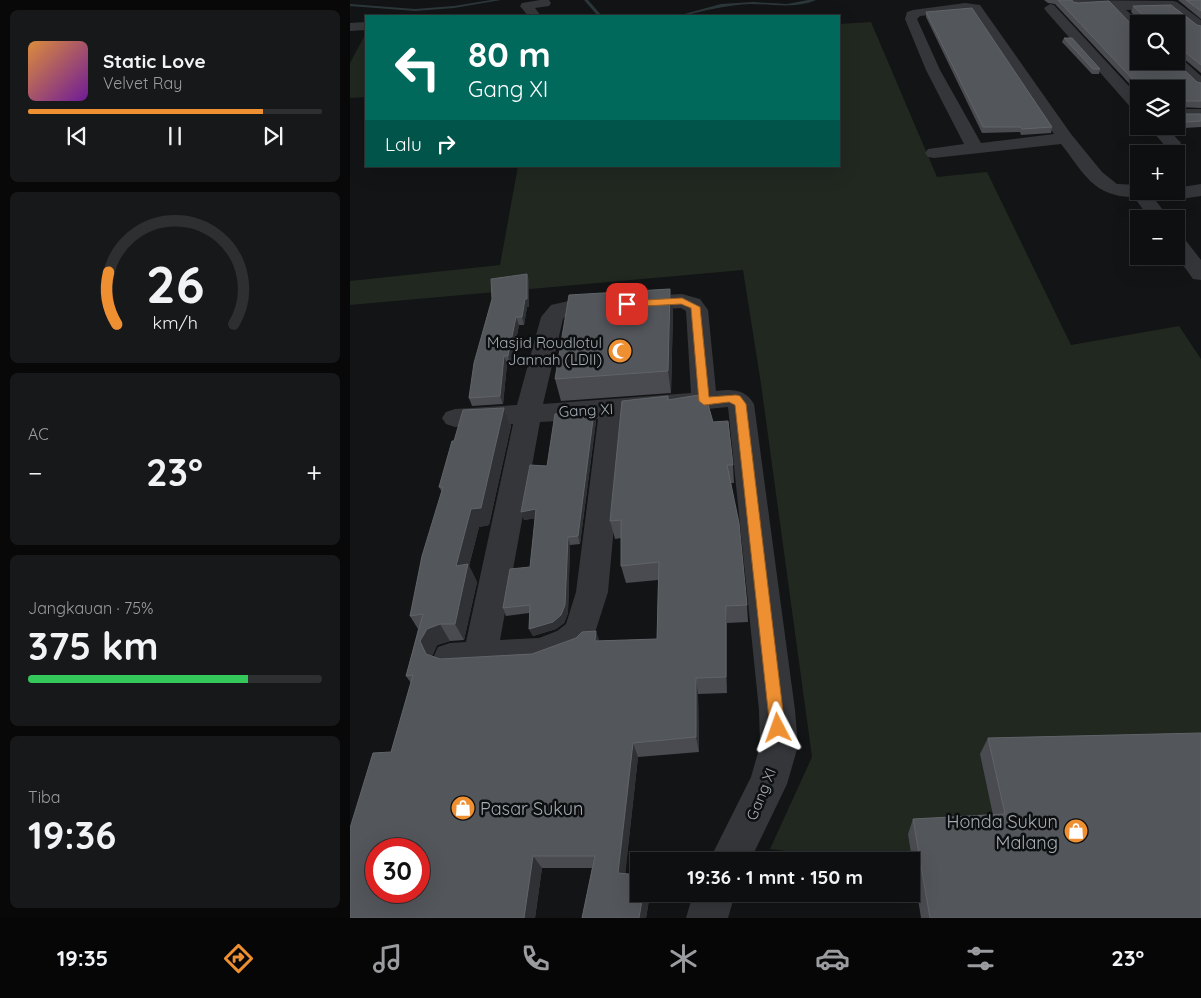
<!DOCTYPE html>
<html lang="id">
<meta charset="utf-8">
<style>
body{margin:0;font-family:Quicksand,sans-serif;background:#171819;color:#f1f3f6;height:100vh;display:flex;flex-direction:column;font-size:19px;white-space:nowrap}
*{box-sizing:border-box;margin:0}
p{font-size:16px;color:#9b9c9f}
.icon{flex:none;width:28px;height:28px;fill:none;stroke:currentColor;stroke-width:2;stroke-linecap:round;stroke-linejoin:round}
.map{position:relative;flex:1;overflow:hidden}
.details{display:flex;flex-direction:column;gap:10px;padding:10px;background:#080809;width:350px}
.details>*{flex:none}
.top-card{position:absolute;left:15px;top:15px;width:475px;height:152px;border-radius:0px;box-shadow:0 5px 20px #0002,0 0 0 1px #2e2f30;background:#00695c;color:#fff;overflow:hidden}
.controls{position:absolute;left:780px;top:15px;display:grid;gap:10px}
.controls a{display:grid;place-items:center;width:55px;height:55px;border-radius:0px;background:#0e0f10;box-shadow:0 5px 20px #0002,0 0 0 1px #2e2f30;font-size:25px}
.speed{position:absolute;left:15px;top:838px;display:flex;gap:10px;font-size:25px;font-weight:700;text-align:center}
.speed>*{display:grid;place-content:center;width:65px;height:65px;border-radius:50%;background:#0e0f10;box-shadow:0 5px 20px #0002,0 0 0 1px #2e2f30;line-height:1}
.speed .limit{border:8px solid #d22;background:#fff;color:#111}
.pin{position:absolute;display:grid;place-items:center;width:42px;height:42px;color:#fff;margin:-21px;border-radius:10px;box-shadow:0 2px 8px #0006}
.me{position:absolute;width:55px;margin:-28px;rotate:356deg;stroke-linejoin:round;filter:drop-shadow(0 0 4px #0008)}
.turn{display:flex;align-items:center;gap:18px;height:105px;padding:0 20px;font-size:22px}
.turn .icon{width:65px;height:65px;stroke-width:2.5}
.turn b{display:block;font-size:35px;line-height:42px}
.then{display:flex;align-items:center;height:48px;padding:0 20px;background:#0003;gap:10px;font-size:19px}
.big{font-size:38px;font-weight:800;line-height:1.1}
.details .widget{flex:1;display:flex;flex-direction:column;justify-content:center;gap:8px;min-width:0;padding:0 18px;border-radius:8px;background:#171819}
.details .dial{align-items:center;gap:0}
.dial svg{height:130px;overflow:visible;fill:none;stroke:#2e2f30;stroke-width:7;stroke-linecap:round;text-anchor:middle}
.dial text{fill:#f1f3f6;stroke:none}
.song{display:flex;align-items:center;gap:15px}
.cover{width:60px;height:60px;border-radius:8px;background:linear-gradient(135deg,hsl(30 70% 55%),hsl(280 70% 35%))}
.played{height:5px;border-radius:2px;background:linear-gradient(90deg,#ee9032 80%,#2e2f30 80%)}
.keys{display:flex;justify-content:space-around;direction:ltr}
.heat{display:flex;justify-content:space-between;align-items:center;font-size:28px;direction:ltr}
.charge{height:8px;border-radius:4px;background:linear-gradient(90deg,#34c759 75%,#2e2f30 0)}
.trip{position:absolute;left:280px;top:852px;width:290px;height:50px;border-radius:0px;background:#0e0f10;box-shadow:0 5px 20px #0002,0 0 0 1px #2e2f30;font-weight:800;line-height:50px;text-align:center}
.tabs{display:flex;height:80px;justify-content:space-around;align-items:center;background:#060606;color:#9b9c9f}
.tabs .icon{width:35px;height:35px}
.tabs .selected{color:#ee9032}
.tabs b{font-size:22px;color:#f1f3f6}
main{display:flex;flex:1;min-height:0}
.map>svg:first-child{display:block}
.green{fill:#202820}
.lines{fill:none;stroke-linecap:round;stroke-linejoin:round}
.stream{fill:#2c373b;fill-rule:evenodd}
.minor{fill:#35363a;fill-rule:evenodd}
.wall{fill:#494b50}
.shaded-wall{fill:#2f3134}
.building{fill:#53565b;stroke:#606469;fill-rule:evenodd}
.route{fill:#ee9032;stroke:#9b5e20}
.labels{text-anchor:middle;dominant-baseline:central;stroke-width:5;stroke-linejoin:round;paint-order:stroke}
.poi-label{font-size:15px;fill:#a5adb5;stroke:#0e0f10;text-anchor:end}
.street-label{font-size:15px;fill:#a5adb5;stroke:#0e0f10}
.near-poi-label{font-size:18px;fill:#a5adb5;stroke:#0e0f10;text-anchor:start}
</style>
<main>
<section class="details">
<div class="widget">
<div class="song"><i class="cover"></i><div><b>Static Love</b><p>Velvet Ray</p></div></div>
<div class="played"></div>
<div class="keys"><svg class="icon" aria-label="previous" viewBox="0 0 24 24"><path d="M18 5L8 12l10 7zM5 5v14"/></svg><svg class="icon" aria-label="pause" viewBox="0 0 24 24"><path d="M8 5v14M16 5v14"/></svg><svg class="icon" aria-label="next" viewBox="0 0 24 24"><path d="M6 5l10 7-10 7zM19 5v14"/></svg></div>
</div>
<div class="widget dial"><svg viewBox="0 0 100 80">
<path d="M14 69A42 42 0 1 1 86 69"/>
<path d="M14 69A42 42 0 0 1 9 37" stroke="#ee9032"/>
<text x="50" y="56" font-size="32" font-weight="700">26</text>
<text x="50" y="72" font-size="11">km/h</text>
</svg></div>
<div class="widget"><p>AC</p>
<div class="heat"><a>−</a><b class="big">23°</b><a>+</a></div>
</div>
<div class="widget"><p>Jangkauan · 75%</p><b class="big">375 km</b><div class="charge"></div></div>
<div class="widget"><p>Tiba</p><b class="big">19:36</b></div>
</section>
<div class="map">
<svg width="851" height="918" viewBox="0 0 851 918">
<rect width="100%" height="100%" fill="#131415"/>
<g class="green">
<polygon points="521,22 587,177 637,172 721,345 829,326 851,359 851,753 644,849 482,857 420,849 462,757 411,384 393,270 0,305 0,281 150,265 168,166 489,166 489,24"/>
<polygon points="16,33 16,97 0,98 0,63"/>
</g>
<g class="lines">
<g class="stream">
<polygon points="141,0 151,0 104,8 65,11 0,6 0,4 65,9 104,6"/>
<polygon points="234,0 238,0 252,16 248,16"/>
<path d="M 458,0 L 466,0 C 445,9 423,4 401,4 C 376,5 357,10 333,16 L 327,16 L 371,4 L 403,2 L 437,4 Z"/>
</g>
<g class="minor">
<polygon points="190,0 199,0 201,3 199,6 185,8 191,16 178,16 170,6 172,3"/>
<polygon points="723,0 823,1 827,2 851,20 851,30 846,29 820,9 776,10 792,24 789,24 789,32 784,31 761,9 759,5 727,7 723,6 721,3"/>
<path d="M 615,3 L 630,5 L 721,134 L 752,172 L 767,184 L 789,185 L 789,191 L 826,191 L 826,188 L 851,184 L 851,196 L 831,199 L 803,197 L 820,219 L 800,219 L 784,197 C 743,197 734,173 711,144 L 584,158 L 578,157 L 575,153 L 578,149 L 614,144 L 576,70 L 555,19 L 557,12 L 563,10 ZM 615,11 L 622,11 L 704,134 L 631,143 L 590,70 L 567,19 L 570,16 Z"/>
<polygon points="700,4 704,5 789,97 789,112 783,110 696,11 694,8"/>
<polygon points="16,22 16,30 0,31 0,23"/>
<polygon points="826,57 831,58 851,76 851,89 846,87 821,64 819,61 826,61"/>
<rect x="826" y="109" width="25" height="10"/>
<polygon points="798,126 815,126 831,143 828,147 816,147"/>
<polygon points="826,235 833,237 851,260 851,280 843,279 826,255"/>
<path d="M 332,294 L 350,299 L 358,310 L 366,391 C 382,389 395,389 404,404 L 445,710 L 448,746 L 437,784 L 400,861 L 359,861 L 401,777 L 410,746 L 409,710 L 378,407 L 274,417 L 258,592 L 242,642 L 231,653 L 189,668 L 100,673 L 88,669 L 83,658 L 88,647 L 100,643 L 116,642 L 163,424 L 105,427 L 96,424 L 92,418 L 96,412 L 105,409 L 167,405 L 191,317 L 201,305 L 223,300 ZM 331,308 L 336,311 L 341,393 L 193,404 L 213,319 L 217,315 ZM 248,419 L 226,592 L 216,624 L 207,631 L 189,638 L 150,640 L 190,422 Z"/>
<polygon points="343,894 385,894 378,918 336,918"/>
</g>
</g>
<g class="wall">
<polygon points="694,0 722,0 723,2 784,27 847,82 851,83 851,108 827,107 826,113 826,89 789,89 789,94 705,4 698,3"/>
<polygon points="826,0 851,0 851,19 828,0"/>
<polygon points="783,6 851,26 851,73 832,57 826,56 826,24 792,24 792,22 781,12"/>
<polygon points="576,12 702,127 701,133 671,135 670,132 632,133 576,17"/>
<polygon points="714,38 750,69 749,74 742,74 712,42"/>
<polygon points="829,114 851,114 851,127 834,128 826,121"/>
<polygon points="177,274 179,282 179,307 177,307 174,325 169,325 161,364 157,364 153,404 122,406 119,398 142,299"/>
<polygon points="323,310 321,393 211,401 205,379"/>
<polygon points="318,396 319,400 363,422 383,465 384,483 381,483 397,605 398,622 377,623 377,693 348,694 349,752 288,757 275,874 289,894 300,894 296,918 232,918 242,868 192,868 185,918 0,918 41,752 61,683 56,676 68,629 60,616 92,492 89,487 154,408 161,426 139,525 129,527 119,566 127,582 114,640 100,641 87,645 82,656 90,659 182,654 249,641 307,639 308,580 276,583 271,566 271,538 265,539 260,521"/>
<polygon points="244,412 246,421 230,544 220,545 218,613 214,623 206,629 183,636 179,629 179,613 156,616 153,608 180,567 185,518 174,520 171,512 197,466"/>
<polygon points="638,738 851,918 571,918 558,834 563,819 643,815 630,754"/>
</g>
<g class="shaded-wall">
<polygon points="177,274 179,282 179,307 177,307 174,325 172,317"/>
<polygon points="320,289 323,310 321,393 318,371"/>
<polygon points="166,317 169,325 161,364 158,356"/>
<polygon points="154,356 157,364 153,404 150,396"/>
<polygon points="154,408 161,426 139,525 129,527 119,566 127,582 114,640 105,624 106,566 121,509"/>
<polygon points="244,412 246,421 230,544 228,536"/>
<polygon points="186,509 189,518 174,520 171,512"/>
<polygon points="218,537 220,545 218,613 214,623 206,629 183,636 179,629"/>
<polygon points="376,606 377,623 377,693 376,677"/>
<polygon points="90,624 100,641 87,645 81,657 76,654 70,641 77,629"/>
<polygon points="246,631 252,648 245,641"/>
<polygon points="346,678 348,694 349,752 346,737"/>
<polygon points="283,743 288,757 274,885 268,873"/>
<polygon points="183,856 192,868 185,918 174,918"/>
<polygon points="293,894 300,894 296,918 289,918"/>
</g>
<g class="building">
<polygon points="708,0 722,0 723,2 728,3 759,1 784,27 789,27 789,61 825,61 847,82 851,83 851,101 828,101 827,103 827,113 826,89 792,89"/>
<polygon points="836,0 851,0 851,11"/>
<polygon points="821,5 847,25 851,26 851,65 834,51 827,50 826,53 826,24 792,24 793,20 796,18 783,6"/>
<polygon points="622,8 702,127 672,129 671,127 633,127 576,12"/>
<polygon points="714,38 722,38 750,69 743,69"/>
<polygon points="829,114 851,114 851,121 836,122"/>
<polygon points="177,274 177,299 175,299 172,317 166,317 158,356 154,356 150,396 119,398 124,363 142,299 141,279"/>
<polygon points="320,289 318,371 205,379 219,295"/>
<path d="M 355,394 L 363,422 L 378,421 L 383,465 L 377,465 L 389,523 L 397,605 L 376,606 L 376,677 L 346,678 L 346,737 L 283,743 L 268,873 L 289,875 L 289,894 L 293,894 L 289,918 L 232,918 L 245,856 L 183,856 L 174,918 L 0,918 L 0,828 L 23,753 L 41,752 L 63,675 L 56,676 L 73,614 L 60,616 L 72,556 L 93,487 L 89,487 L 102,441 L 104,441 L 113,410 L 154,408 L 131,508 L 121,509 L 106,566 L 118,564 L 105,624 L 90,624 L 77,629 L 70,641 L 76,654 L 90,659 L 182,654 L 226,638 L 232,632 L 246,631 L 245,641 L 307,639 L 309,562 L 271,566 L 271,520 L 260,521 L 272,401 L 318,396 L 318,400 ZM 26,849 L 69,849 L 69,891 L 26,891 Z"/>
<polygon points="244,412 228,536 218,537 215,605 211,615 203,622 179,629 180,605 153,608 160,569 180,567 186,509 171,512 180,465 197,466 205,414"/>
<polygon points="851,733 851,918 580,918 563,819 655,814 638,738"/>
</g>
<polygon class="route" points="332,298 350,307 359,397 386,395 390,396 396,404 435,728 433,733 428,735 423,733 420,728 385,405 379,402 354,405 349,401 341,308 331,304 277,307 273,304 277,301"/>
<defs>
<symbol id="mosque-disc" viewBox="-11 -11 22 22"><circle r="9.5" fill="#ee9032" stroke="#0e0f10"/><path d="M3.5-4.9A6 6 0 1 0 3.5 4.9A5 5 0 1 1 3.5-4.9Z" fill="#fff"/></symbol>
<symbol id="shop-disc" viewBox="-11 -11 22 22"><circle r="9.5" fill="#ee9032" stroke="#0e0f10"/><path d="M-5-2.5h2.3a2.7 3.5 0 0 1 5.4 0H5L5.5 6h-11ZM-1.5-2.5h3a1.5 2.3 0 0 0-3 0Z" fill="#fff"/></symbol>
</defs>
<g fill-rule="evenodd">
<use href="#mosque-disc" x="256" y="337" width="28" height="28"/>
<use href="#shop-disc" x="99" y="794" width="28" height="28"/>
<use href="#shop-disc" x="712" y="817" width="28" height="28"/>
</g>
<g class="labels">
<g class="poi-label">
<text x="252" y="342">Masjid Roudlotul<tspan x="252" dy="17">Jannah (LDII)</tspan></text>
</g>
<g class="street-label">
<text transform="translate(236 410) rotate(-3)">Gang XI</text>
<text transform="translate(411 794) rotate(-68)">Gang XI</text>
</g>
<g class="near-poi-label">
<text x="130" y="808">Pasar Sukun</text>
<text x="708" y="821" text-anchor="end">Honda Sukun<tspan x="708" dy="21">Malang</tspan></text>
</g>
</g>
</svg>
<div class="controls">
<a><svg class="icon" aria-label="search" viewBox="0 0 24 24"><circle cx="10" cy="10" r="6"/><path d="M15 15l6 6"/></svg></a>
<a><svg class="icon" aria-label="layers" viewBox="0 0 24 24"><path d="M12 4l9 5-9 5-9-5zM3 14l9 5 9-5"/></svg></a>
<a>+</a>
<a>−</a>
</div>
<div class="speed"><div class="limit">30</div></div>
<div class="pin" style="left:277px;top:304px;background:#d93025"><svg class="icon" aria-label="arrive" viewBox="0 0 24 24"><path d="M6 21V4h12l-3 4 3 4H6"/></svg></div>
<svg class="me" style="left:428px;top:728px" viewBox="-20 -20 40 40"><path d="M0-17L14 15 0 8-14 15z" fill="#ee9032" stroke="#fff" stroke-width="4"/></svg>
<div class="trip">19:36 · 1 mnt · 150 m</div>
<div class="top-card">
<div class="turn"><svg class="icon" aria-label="left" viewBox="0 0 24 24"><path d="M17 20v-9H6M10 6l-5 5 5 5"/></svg><div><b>80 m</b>Gang XI</div></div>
<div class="then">Lalu<svg class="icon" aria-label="right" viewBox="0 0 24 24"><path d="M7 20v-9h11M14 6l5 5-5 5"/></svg></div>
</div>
</div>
</main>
<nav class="tabs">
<b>19:35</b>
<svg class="icon selected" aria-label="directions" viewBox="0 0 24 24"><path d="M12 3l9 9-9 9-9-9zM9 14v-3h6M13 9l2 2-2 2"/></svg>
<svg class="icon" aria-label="music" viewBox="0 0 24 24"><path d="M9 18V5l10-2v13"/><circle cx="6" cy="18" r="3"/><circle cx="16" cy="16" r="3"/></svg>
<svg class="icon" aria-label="phone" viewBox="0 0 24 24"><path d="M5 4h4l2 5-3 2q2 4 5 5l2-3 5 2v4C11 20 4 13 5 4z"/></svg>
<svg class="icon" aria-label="climate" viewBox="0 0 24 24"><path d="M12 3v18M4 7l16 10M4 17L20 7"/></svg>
<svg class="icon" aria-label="car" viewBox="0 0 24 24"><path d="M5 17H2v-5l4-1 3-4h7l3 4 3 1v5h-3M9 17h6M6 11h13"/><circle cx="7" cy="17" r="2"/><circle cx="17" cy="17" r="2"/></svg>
<svg class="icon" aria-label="filters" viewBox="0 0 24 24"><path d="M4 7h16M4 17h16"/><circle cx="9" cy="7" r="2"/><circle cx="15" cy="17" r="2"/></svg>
<b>23°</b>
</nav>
